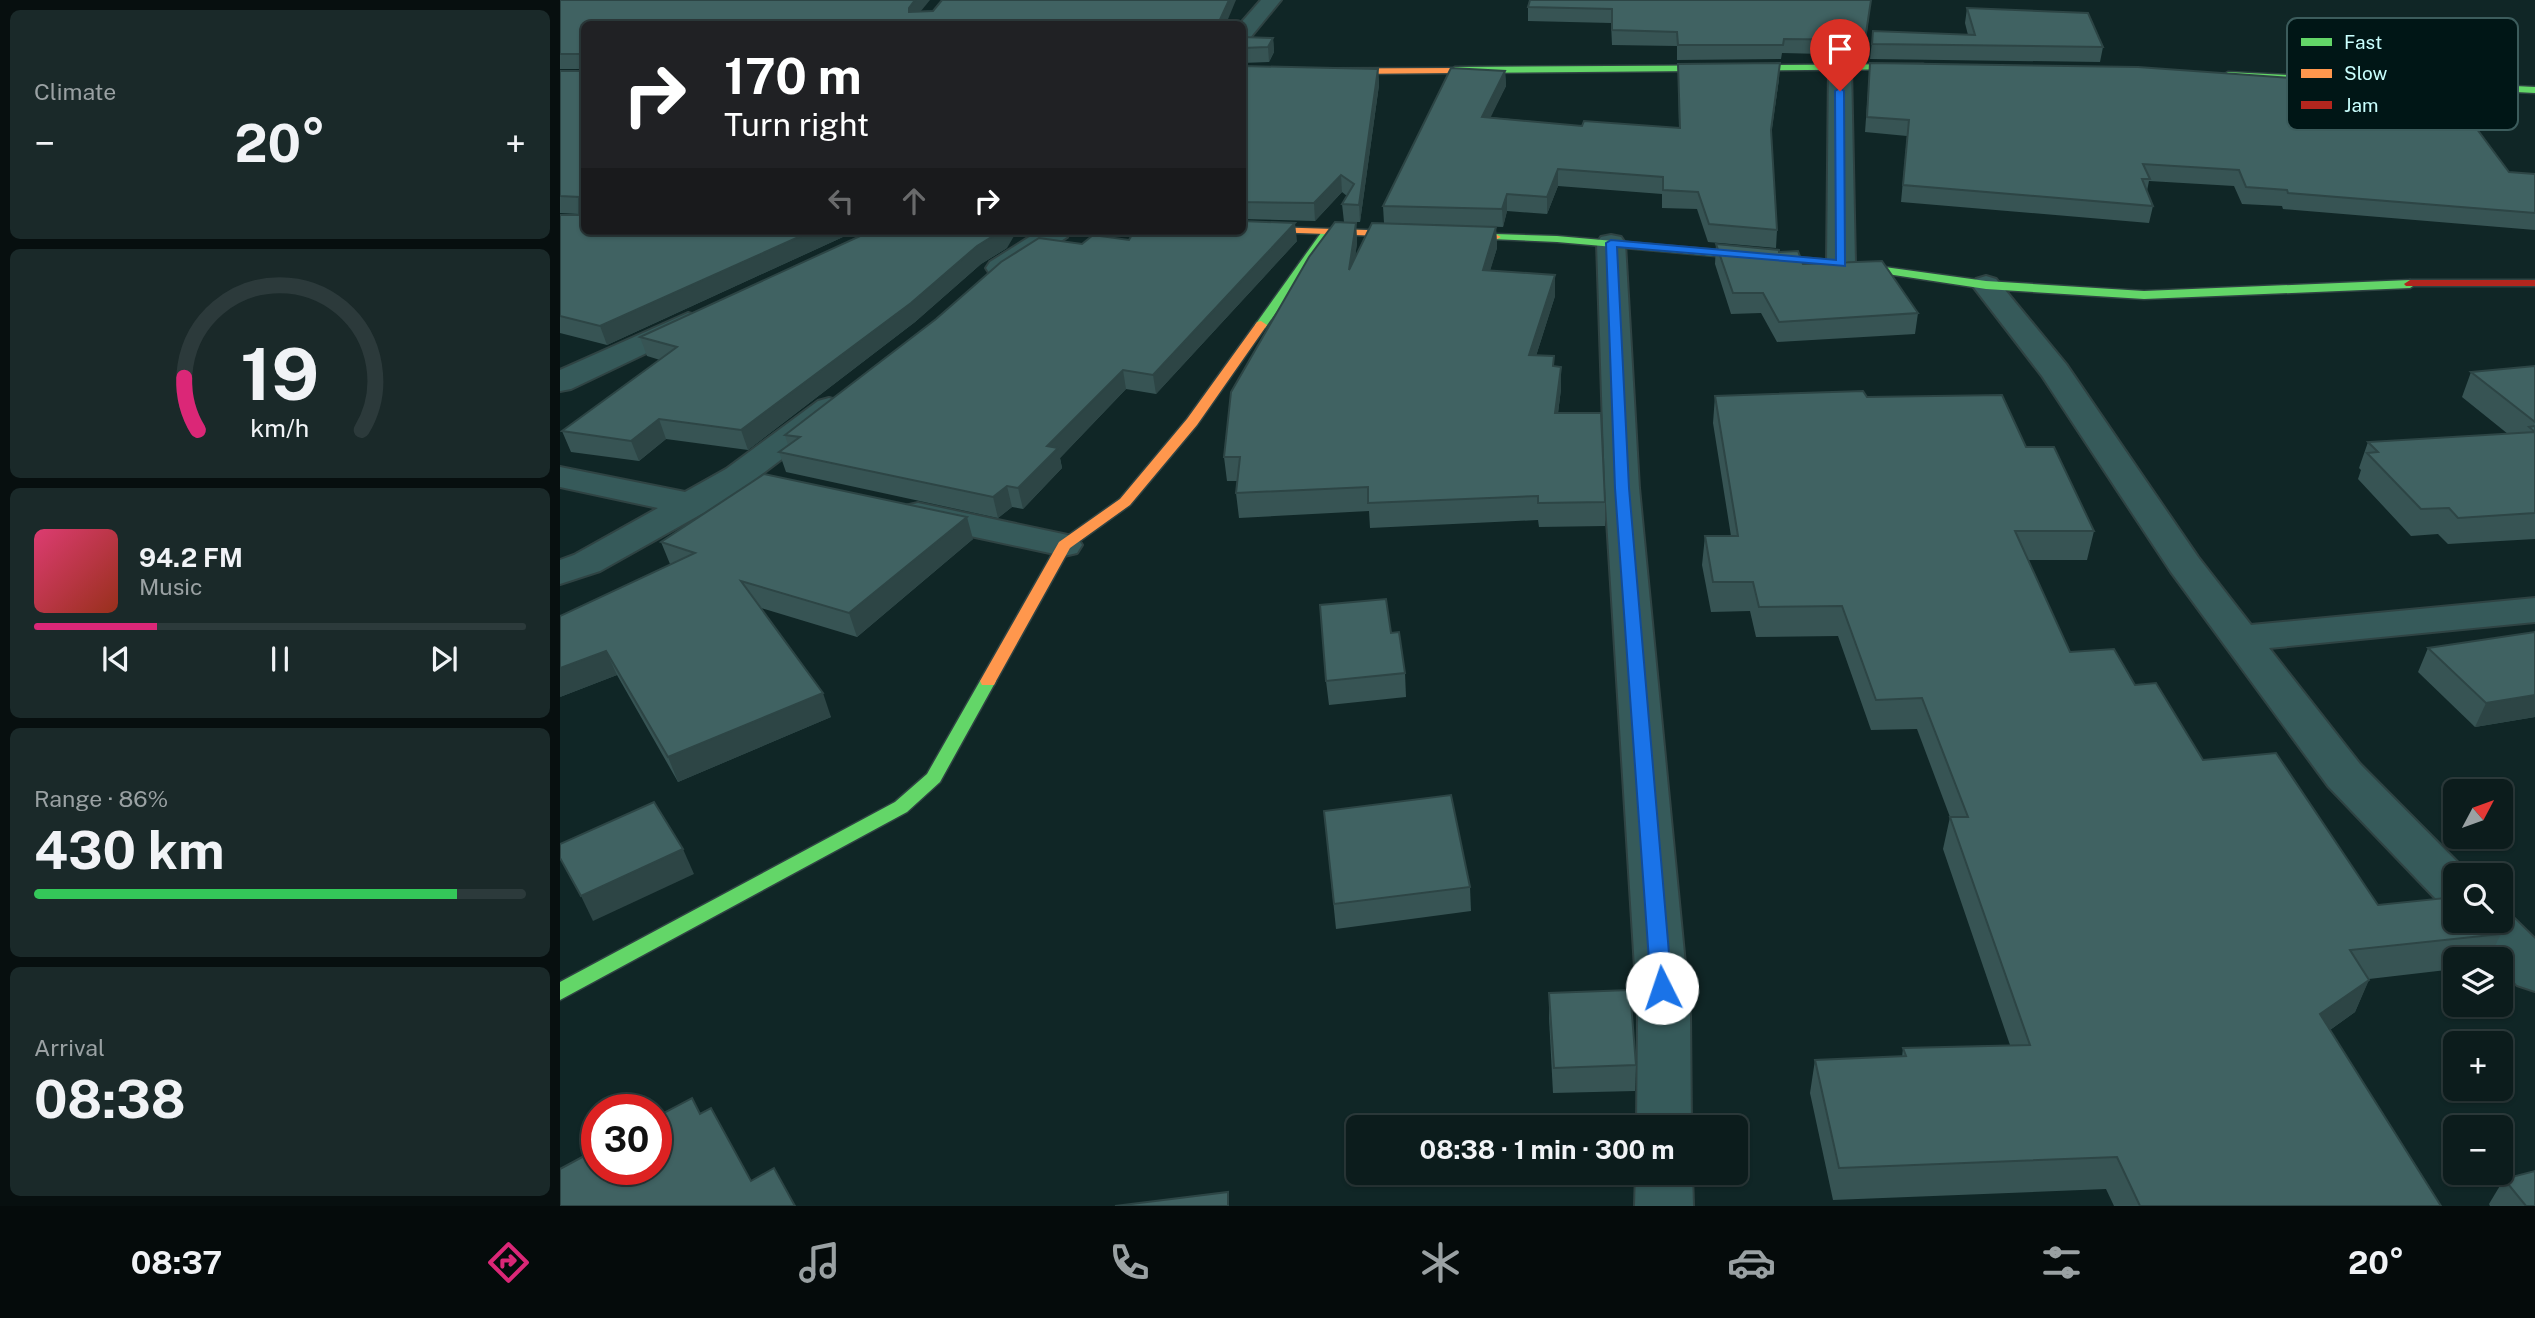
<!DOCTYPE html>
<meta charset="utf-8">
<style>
body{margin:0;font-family:"Public Sans",sans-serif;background:#1a2929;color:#f1f3f6;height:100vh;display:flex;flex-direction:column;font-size:26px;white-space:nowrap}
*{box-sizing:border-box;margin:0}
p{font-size:23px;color:#9aa1a3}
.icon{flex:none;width:38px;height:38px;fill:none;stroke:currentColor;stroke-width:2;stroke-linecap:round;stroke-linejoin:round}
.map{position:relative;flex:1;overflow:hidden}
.sheet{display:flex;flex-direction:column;gap:10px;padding:10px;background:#070f0f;width:560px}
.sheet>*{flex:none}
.guide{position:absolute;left:21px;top:21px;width:665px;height:214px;border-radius:10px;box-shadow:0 2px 5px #0004,0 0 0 2px #2c3a3b;background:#202124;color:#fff;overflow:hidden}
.needle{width:46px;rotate:49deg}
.buttons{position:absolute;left:1883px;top:779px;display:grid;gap:14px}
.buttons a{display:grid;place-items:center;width:70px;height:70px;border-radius:10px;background:#0c1c1c;box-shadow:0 2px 5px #0004,0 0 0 2px #2c3a3b;font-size:35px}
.speed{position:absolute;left:21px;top:1094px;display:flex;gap:14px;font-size:35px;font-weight:700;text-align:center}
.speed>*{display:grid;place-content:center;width:91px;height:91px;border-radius:50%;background:#0c1c1c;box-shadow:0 2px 5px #0004,0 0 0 2px #2c3a3b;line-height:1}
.speed .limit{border:10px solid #d22;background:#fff;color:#111}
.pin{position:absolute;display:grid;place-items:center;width:60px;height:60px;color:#fff;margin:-72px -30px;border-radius:50% 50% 50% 0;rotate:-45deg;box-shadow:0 0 7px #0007}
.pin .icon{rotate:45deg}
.me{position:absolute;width:77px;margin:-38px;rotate:356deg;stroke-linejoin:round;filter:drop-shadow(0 0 5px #0008)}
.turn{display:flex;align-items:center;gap:24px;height:147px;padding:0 28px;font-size:32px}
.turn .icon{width:91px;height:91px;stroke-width:2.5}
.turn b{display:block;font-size:49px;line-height:60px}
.lanes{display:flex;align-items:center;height:66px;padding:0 28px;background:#0003;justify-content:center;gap:35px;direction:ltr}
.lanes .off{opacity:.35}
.big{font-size:52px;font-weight:700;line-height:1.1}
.sheet .widget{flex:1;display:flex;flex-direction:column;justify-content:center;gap:10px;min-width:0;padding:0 24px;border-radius:10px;background:#1a2929}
.sheet .dial{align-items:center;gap:0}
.dial svg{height:182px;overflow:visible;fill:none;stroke:#2c3a3b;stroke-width:7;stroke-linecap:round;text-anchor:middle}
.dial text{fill:#f1f3f6;stroke:none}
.song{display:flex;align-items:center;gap:21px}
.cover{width:84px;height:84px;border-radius:10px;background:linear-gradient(135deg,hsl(340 70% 55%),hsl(10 70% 35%))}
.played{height:7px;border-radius:4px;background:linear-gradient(90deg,#db2777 25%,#2c3a3b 25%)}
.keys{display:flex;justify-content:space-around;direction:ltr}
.heat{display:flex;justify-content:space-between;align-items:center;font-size:38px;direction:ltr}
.charge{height:10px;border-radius:5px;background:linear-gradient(90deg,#34c759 86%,#2c3a3b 0)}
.trip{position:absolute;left:786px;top:1115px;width:402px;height:70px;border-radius:10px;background:#0c1c1c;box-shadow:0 2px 5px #0004,0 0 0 2px #2c3a3b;font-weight:700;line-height:70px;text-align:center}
.tab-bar{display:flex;height:112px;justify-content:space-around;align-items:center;background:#050b0b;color:#9aa1a3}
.tab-bar .icon{width:49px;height:49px}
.tab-bar .current{color:#db2777}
.tab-bar b{font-size:32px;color:#f1f3f6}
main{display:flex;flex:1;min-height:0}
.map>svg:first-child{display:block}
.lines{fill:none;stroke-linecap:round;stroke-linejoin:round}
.street-casing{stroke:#2f4343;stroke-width:4}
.fast-casing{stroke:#2f4343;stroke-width:3}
.slow-casing{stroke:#2f4343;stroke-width:3}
.jam-casing{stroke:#2f4343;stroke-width:3}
.street{fill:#365a5a;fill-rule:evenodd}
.fast{fill:#63d668;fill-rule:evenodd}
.slow{fill:#ff974d;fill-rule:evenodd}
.jam{fill:#b3261e;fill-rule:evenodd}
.wall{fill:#375454}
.shaded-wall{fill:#2d4545}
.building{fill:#406262;stroke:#2d4545;stroke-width:2}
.route{fill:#1a73e8;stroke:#114b97;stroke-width:2}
.key{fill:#001616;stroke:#3c5c5c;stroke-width:2}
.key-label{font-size:19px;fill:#c9fffe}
</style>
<main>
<section class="sheet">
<div class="widget"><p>Climate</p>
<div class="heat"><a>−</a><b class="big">20°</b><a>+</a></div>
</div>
<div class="widget dial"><svg viewBox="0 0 100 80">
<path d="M14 69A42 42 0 1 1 86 69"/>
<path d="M14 69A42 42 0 0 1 8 46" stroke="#db2777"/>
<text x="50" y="56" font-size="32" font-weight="700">19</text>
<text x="50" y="72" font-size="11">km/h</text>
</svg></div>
<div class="widget">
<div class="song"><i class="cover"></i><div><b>94.2 FM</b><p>Music</p></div></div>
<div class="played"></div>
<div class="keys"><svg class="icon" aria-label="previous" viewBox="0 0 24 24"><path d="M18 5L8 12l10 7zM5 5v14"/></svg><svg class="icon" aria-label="pause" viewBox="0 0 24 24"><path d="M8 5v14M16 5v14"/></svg><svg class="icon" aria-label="next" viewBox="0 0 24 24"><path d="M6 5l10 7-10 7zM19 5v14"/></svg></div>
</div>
<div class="widget"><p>Range · 86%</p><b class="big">430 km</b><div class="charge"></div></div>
<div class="widget"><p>Arrival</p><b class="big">08:38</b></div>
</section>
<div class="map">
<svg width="1975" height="1206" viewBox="0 0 1975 1206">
<rect width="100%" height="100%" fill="#102626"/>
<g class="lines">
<defs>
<g id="street">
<polygon points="701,0 721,0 689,39 682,41 682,24 680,24"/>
<polygon points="1280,59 1288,61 1291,66 1295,264 1291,270 1281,272 1271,270 1267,264 1269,66 1272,61"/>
<polygon points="479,231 510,231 507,237 450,274 440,276 430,274 426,268 430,262"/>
<polygon points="1051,235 1061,237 1065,243 1079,488 1130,1016 1131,1127 1077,1127 1078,1016 1045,488 1037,243 1041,237"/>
<polygon points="1426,276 1436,279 1506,364 1638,557 1691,625 1975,598 1975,622 1709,648 1800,764 1910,875 1895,875 1895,907 1878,901 1768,786 1611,572 1482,376 1412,285 1416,279"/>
<polygon points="128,313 139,316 143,322 139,328 11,389 0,391 0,370"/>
<polygon points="269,398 280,401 285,408 280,415 190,483 145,512 40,571 0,584 0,560 14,555 98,508 0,487 0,467 125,492 166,469 258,401"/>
<polygon points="358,503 517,537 522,545 517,553 504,556 345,522 340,514 345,506"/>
<polygon points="1941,906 1975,939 1975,991 1957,985 1941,967 1941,959 1933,959 1909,933 1902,920 1941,920"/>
<polygon points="1076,1172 1132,1172 1133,1206 1075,1206"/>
</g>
<g id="fast">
<polygon points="1363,64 1366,65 1366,69 895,73 891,70 895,67"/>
<polygon points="1668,72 1975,87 1975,93 1665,77 1663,75"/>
<polygon points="763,230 773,232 705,328 697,328 695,325"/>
<polygon points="935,234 997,236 1281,261 1426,281 1584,291 1850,280 1856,284 1850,288 1584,299 1426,289 1281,267 997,242 931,239 931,235"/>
<polygon points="428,676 436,681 380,782 347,812 0,1000 0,982 335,802 367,774 420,681"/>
</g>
<g id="slow">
<polygon points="898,68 899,70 895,73 682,75 682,69"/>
<polygon points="682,226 935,234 941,237 935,240 678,231 682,231"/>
<polygon points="701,321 707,325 637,425 570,505 510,548 436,681 434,685 422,685 420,681 499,542 560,499 627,419 697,322"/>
</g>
<polygon id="jam" points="1850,280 1975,280 1975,286 1846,286 1844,284"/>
</defs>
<use href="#street" class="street-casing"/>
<use href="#fast" class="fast-casing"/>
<use href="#slow" class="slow-casing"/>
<use href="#jam" class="jam-casing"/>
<use href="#street" class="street"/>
<use href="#fast" class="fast"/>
<use href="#slow" class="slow"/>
<use href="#jam" class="jam"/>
</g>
<g class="wall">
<polygon points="0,0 361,11 676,0 24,231 296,231 47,345 0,333 0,215 19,215 19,214 0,213 0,71 20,71 20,69 0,69"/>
<polygon points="1311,0 1304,55 1222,53 1221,59 1117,60 1117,46 1052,45 1051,23 968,21 968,7"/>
<polygon points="1407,8 1543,47 1540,62 1310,59 1313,31 1408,35 1405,23"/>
<polygon points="682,37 713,38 714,52 709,62 682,63"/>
<polygon points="1310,63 1949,172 1975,174 1975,230 1723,209 1722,206 1682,204 1674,186 1589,181 1587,191 1593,206 1589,223 1341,202 1347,136 1305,132"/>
<polygon points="1118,64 1219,79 1211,135 1217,230 1216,248 1148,242 1137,209 1102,208 1102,194 998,186 987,214 947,211 943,227 824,223 823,206 945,71 946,86 930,117 1022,126 1119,128"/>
<polygon points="682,66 818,69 819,85 800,222 784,222 782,204 787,196 782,192 755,221 682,219"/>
<polygon points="796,223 797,243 795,257 936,227 937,248 930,270 995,296 976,356 994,366 1001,389 998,413 1045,502 1045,526 979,527 978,520 810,528 809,511 679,518 676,493 677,481 667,481 664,457"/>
<polygon points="569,240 737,241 596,394 566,389 500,458 502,468 463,509 452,507 438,518 226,472 219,452 228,445 225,435 522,244"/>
<polygon points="1156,244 1219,252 1243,264 1358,313 1355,334 1217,342 1201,313 1171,314 1155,264"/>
<polygon points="447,248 421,264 355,322 188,450 106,439 79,461 11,452 2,431 100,360 87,356 80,337"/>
<polygon points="1975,366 1975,539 1888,544 1878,534 1851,536 1798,479 1801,470 1799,468 1808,442 1948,434 1902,397 1911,372"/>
<polygon points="1155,396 1307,397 1466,447 1534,531 1527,560 1468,560 1510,652 1575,685 1643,760 1818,905 1941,934 1928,959 1895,959 1895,969 1809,979 1795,1012 1770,1030 1881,1206 1554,1206 1546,1189 1273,1200 1250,1093 1255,1060 1342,1057 1343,1048 1450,1045 1383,849 1390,817 1357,729 1311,730 1278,636 1196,637 1190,611 1151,612 1142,565 1145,536 1171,536 1153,423"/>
<polygon points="413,539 297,637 201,608 271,717 118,782 57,675 0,697 110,564 101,542"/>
<polygon points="1975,632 1975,717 1915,727 1858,672 1868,648"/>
<polygon points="831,633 845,673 846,697 769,705 766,681"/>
<polygon points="764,811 910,887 911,911 776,929"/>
<polygon points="989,993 1076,1065 1075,1091 993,1093 989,1018"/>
<polygon points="1944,1179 1975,1206 1930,1206 1929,1204"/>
</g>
<g class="shaded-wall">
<polygon points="355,0 370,0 352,22 349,8"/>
<polygon points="669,0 676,0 666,24 658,24"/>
<polygon points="713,38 714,52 709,62 708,47"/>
<polygon points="1220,63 1219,79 1209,147 1211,130"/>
<polygon points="818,69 819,85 800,222 799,205"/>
<polygon points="945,71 946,86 923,133 922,117"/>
<polygon points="998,169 998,186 987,214 987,197"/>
<polygon points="781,175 782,192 755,221 754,203"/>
<polygon points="947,194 947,211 943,227 942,209"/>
<polygon points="735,223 737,241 596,394 593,375"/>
<polygon points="796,223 797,243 791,291 789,270"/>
<polygon points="936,227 937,248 924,291 923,270"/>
<polygon points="252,231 296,231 47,345 40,326"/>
<polygon points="441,231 457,231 447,248 421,264 355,322 188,450 181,430 417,246"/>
<polygon points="995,275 995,296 969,378 969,355"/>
<polygon points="1001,367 1001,389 995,437 995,413"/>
<polygon points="563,370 566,389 500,458 502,468 463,509 458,488 487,446"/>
<polygon points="99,419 106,439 79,461 71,441"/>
<polygon points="447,486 452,507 438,518 433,497"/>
<polygon points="407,517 413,539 297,637 289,613"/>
<polygon points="46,651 57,675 0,697 0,668"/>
<polygon points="263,693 271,717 118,782 108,757"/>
<polygon points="1975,695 1975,717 1915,727 1926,703"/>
<polygon points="123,849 134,874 33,921 21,896"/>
<polygon points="1809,980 1795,1012 1746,1047 1760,1014"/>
</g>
<g class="building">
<polygon points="0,0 355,0 349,8 349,12 373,11 382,0 669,0 658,24 24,24 24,231 252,231 40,326 0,316 0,215 19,215 19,197 0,196 0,71 20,71 20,54 0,54"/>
<polygon points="970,0 1311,0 1305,40 1224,39 1223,45 1118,45 1117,32 1052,30 1052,9 968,7"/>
<polygon points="1407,8 1528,13 1543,47 1312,44 1313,31 1415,35"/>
<polygon points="682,37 713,38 708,47 682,48"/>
<polygon points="1220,63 1211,130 1217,230 1149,224 1138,192 1103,190 1103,177 998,169 987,197 947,194 942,209 823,206 891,68 945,71 922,117 1022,126 1024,121 1120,128 1118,64"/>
<polygon points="1310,63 1578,67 1887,89 1949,172 1975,174 1975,213 1728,193 1727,190 1686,187 1679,170 1583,164 1590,179 1582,179 1593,206 1343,185 1349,120 1307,117"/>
<polygon points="682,66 818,69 799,205 782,204 794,184 781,175 754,203 682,202"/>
<polygon points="682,221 735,223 593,375 563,370 487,446 498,448 458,488 447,486 433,497 219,452 240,437 225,435 376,319 441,262 479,238 522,244 533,235 569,240 574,231 682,231"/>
<polygon points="775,222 796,223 789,270 812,223 936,227 923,270 995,275 969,355 994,356 993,366 1001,367 995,413 1041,413 1045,502 978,503 978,496 808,503 808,487 676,493 680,457 664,457 671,392 749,257"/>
<polygon points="311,231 441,231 417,246 351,303 181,430 99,419 71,441 2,431 117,347 80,337"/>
<polygon points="1156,244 1219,250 1219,252 1238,251 1243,264 1322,261 1358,313 1219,322 1203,293 1173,293"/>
<polygon points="1975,366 1975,422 1911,372"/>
<polygon points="1303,391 1307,397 1442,395 1466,447 1494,447 1534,531 1455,531 1510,652 1554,649 1575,685 1596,683 1643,760 1716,753 1818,905 1895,897 1895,920 1931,920 1941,934 1790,950 1809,980 1760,1014 1881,1206 1580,1206 1557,1157 1279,1168 1255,1060 1346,1056 1343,1048 1470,1045 1390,817 1408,817 1362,698 1316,700 1282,606 1199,607 1193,582 1153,582 1145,536 1178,536 1155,396"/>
<polygon points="1975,426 1975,432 1969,427"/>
<polygon points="1975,432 1975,513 1898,518 1889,508 1861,509 1807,453 1818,452 1808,442"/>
<polygon points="204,474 407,517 289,613 181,581 263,693 108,757 46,651 0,668 0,616 135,553 101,542"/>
<polygon points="826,599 831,633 839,632 845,673 766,681 760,605"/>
<polygon points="1975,632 1975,695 1926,703 1868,648"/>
<polygon points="891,795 910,887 774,904 764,811"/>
<polygon points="94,802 123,849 21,896 0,858 0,844"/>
<polygon points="1070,990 1076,1065 994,1068 989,993"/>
<polygon points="132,1098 140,1114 151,1108 191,1181 214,1168 235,1206 0,1206 0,1169 37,1149 37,1169 96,1169 96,1117"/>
<polygon points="1975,1171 1975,1206 1966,1206 1944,1179"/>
<polygon points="668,1192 668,1206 555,1206"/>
</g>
<polygon class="route" points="1280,88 1284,91 1285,266 1057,247 1069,488 1112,988 1109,994 1102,996 1094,994 1091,988 1055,488 1046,243 1051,240 1276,260 1275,91"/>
<rect x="1727" y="18" width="231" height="112" rx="10" class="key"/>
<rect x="1741" y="38" width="31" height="8" fill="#63d668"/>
<rect x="1741" y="69" width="31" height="9" fill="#ff974d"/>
<rect x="1741" y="101" width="31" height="8" fill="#b3261e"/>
<g class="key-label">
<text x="1784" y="49">Fast</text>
<text x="1784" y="80">Slow</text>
<text x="1784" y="112">Jam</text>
</g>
</svg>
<div class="buttons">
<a><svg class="needle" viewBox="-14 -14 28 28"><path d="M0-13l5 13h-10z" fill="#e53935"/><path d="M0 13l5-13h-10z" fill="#9aa1a3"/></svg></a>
<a><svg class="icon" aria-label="search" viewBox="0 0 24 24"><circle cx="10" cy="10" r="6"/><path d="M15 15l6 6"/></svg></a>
<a><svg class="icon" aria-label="layers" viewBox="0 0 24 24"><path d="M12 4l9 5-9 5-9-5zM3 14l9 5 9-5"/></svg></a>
<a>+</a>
<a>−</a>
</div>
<div class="speed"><div class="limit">30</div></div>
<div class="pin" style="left:1280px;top:91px;background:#d93025"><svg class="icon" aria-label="arrive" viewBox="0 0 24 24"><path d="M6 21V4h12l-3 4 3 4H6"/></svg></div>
<svg class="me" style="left:1102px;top:988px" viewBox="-20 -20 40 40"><circle r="19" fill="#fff"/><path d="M0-13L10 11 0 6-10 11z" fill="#1a73e8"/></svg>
<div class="trip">08:38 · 1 min · 300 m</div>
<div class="guide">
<div class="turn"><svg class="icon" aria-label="right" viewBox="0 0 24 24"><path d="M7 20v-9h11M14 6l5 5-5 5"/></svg><div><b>170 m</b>Turn right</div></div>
<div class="lanes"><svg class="icon off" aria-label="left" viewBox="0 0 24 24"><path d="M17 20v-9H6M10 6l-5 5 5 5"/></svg><svg class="icon off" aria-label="ahead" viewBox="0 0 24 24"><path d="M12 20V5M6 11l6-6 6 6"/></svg><svg class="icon" aria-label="right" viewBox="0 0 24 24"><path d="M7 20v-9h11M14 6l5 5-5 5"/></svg></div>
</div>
</div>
</main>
<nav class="tab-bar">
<b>08:37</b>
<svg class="icon current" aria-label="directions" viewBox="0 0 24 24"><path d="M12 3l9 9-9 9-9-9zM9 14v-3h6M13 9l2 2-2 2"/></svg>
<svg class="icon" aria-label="music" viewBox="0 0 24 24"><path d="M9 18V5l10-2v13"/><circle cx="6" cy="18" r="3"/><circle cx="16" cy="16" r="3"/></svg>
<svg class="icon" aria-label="phone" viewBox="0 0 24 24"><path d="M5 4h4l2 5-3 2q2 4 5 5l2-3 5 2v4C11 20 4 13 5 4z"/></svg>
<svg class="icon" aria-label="climate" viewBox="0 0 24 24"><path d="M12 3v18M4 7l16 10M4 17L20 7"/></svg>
<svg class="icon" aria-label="car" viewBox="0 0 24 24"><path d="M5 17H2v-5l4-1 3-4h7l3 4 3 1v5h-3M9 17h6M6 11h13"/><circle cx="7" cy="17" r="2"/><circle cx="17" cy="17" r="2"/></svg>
<svg class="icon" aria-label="filters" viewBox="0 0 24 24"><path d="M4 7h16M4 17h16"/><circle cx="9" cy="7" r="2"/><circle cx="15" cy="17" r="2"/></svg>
<b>20°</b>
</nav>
